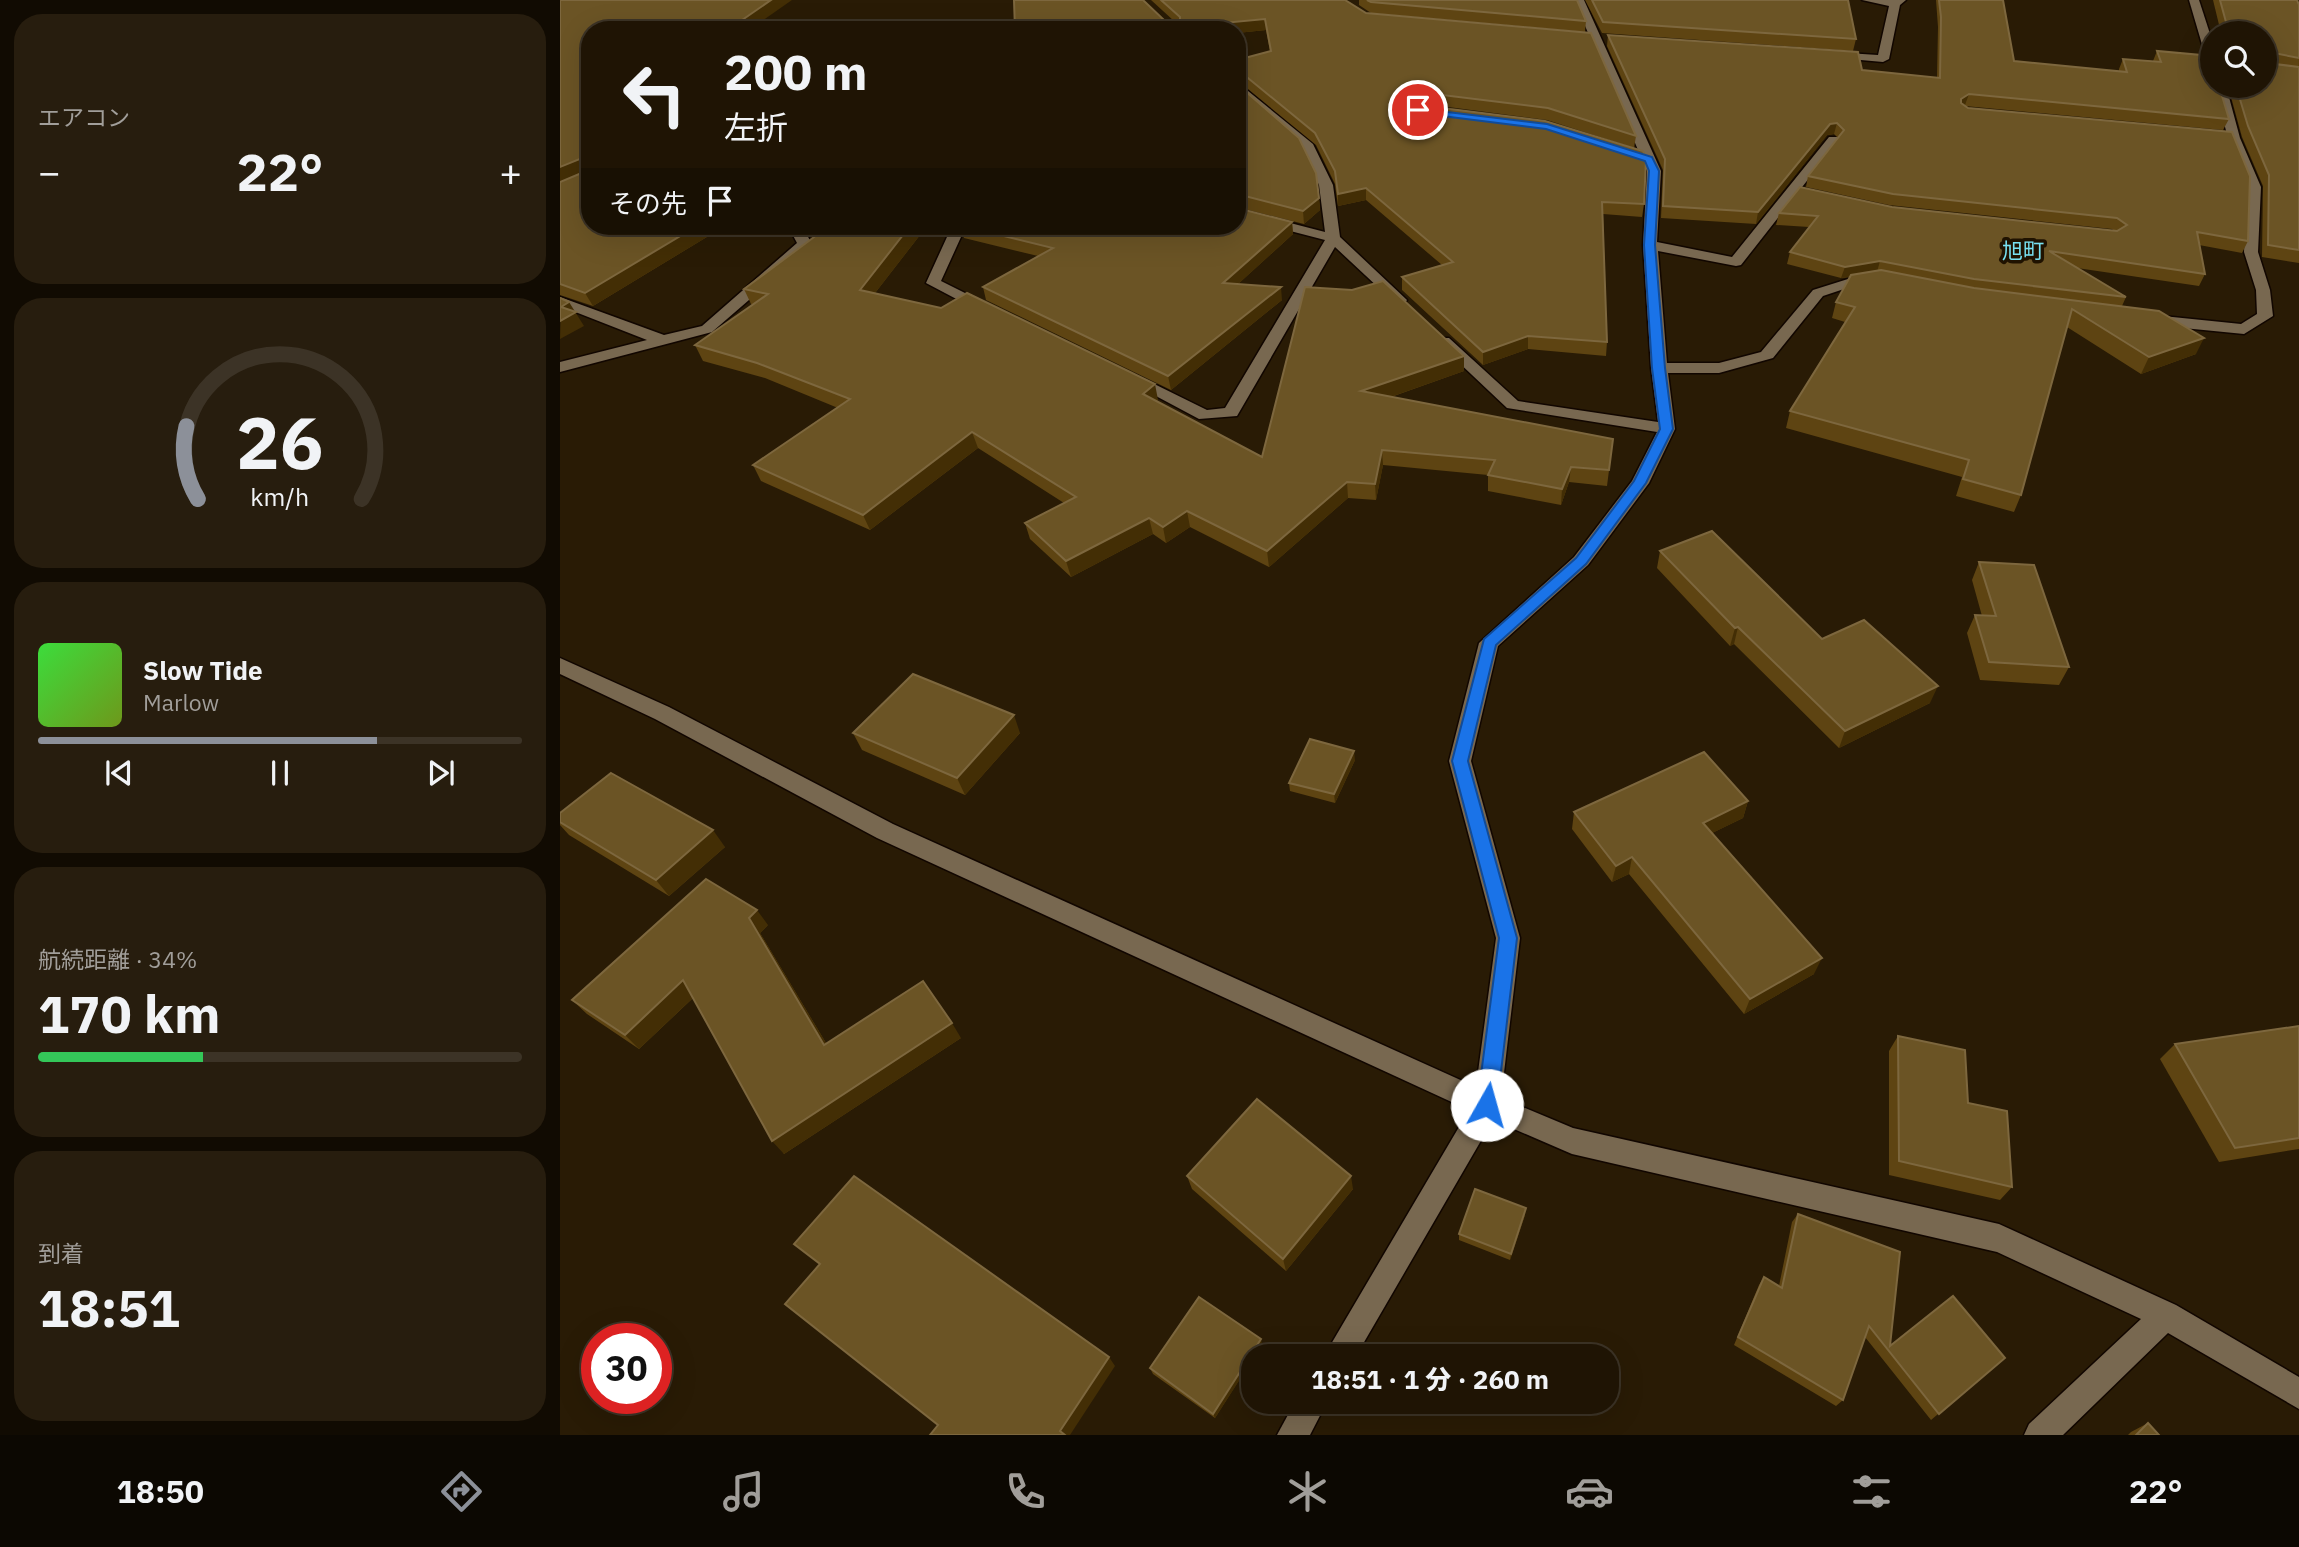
<!DOCTYPE html>
<html lang="ja">
<meta charset="utf-8">
<style>
body{margin:0;font-family:"IBM Plex Sans","Noto Sans JP",sans-serif;background:#271d0e;color:#f1f3f6;height:100vh;display:flex;flex-direction:column;font-size:26px;white-space:nowrap}
*{box-sizing:border-box;margin:0}
p{font-size:23px;color:#a19e9a}
.icon{flex:none;width:38px;height:38px;fill:none;stroke:currentColor;stroke-width:2;stroke-linecap:round;stroke-linejoin:round}
.map{position:relative;flex:1;overflow:hidden}
.panel{display:flex;flex-direction:column;gap:14px;padding:14px;background:#110b02;width:560px}
.panel>*{flex:none}
.hud{position:absolute;left:21px;top:21px;width:665px;height:214px;border-radius:28px;box-shadow:0 7px 28px #0002,0 0 0 2px #3c3326;background:#1f1404;color:#f1f3f6;overflow:hidden}
.tools{position:absolute;left:1640px;top:21px;display:grid;gap:14px}
.tools a{display:grid;place-items:center;width:77px;height:77px;border-radius:50%;background:#1f1404;box-shadow:0 7px 28px #0002,0 0 0 2px #3c3326;font-size:35px}
.speed{position:absolute;left:21px;top:1323px;display:flex;gap:14px;font-size:35px;font-weight:700;text-align:center}
.speed>*{display:grid;place-content:center;width:91px;height:91px;border-radius:50%;background:#1f1404;box-shadow:0 7px 28px #0002,0 0 0 2px #3c3326;line-height:1}
.speed .limit{border:10px solid #d22;background:#fff;color:#111}
.pin{position:absolute;display:grid;place-items:center;width:60px;height:60px;color:#fff;margin:-30px;border:4px solid #fff;border-radius:50%;box-shadow:0 2px 7px #0007}
.me{position:absolute;width:77px;margin:-38px;rotate:7deg;stroke-linejoin:round;filter:drop-shadow(0 0 5px #0008)}
.turn{display:flex;align-items:center;gap:24px;height:147px;padding:0 28px;font-size:32px}
.turn .icon{width:91px;height:91px;stroke-width:2.5}
.turn b{display:block;font-size:49px;line-height:60px}
.then{display:flex;align-items:center;height:66px;padding:0 28px;background:#0003;gap:14px;font-size:26px}
.big{font-size:52px;font-weight:800;line-height:1.1}
.panel .widget{flex:1;display:flex;flex-direction:column;justify-content:center;gap:10px;min-width:0;padding:0 24px;border-radius:28px;background:#271d0e}
.panel .dial{align-items:center;gap:0}
.dial svg{height:182px;overflow:visible;fill:none;stroke:#3c3326;stroke-width:7;stroke-linecap:round;text-anchor:middle}
.dial text{fill:#f1f3f6;stroke:none}
.song{display:flex;align-items:center;gap:21px}
.cover{width:84px;height:84px;border-radius:10px;background:linear-gradient(135deg,hsl(120 70% 55%),hsl(80 70% 35%))}
.played{height:7px;border-radius:4px;background:linear-gradient(90deg,#8c9099 70%,#3c3326 70%)}
.keys{display:flex;justify-content:space-around;direction:ltr}
.heat{display:flex;justify-content:space-between;align-items:center;font-size:38px;direction:ltr}
.charge{height:10px;border-radius:5px;background:linear-gradient(90deg,#34c759 34%,#3c3326 0)}
.trip{position:absolute;left:681px;top:1344px;width:378px;height:70px;border-radius:28px;background:#1f1404;box-shadow:0 7px 28px #0002,0 0 0 2px #3c3326;font-weight:800;line-height:70px;text-align:center}
.tabs{display:flex;height:112px;justify-content:space-around;align-items:center;background:#0c0802;color:#a19e9a}
.tabs .icon{width:49px;height:49px}
.tabs .selected{color:#8c9099}
.tabs b{font-size:32px;color:#f1f3f6}
main{display:flex;flex:1;min-height:0}
.map>svg:first-child{display:block}
.lines{fill:none;stroke-linecap:round;stroke-linejoin:round}
.minor-casing{stroke:#110600;stroke-width:3}
.minor{fill:#786850;fill-rule:evenodd}
.wall{fill:#5e4412}
.shaded-wall{fill:#432e05}
.building{fill:#6b5425;stroke:#7d673e;stroke-width:2}
.route{fill:#1a73e8;stroke:#114b97;stroke-width:2}
.labels{text-anchor:middle;dominant-baseline:central;stroke-width:7;stroke-linejoin:round;paint-order:stroke}
.far-quarter-label{font-size:21px;fill:#78e1f1;stroke:#1f1200}
</style>
<main>
<section class="panel">
<div class="widget"><p>エアコン</p>
<div class="heat"><a>−</a><b class="big">22°</b><a>+</a></div>
</div>
<div class="widget dial"><svg viewBox="0 0 100 80">
<path d="M14 69A42 42 0 1 1 86 69"/>
<path d="M14 69A42 42 0 0 1 9 37" stroke="#8c9099"/>
<text x="50" y="56" font-size="32" font-weight="700">26</text>
<text x="50" y="72" font-size="11">km/h</text>
</svg></div>
<div class="widget">
<div class="song"><i class="cover"></i><div><b>Slow Tide</b><p>Marlow</p></div></div>
<div class="played"></div>
<div class="keys"><svg class="icon" aria-label="previous" viewBox="0 0 24 24"><path d="M18 5L8 12l10 7zM5 5v14"/></svg><svg class="icon" aria-label="pause" viewBox="0 0 24 24"><path d="M8 5v14M16 5v14"/></svg><svg class="icon" aria-label="next" viewBox="0 0 24 24"><path d="M6 5l10 7-10 7zM19 5v14"/></svg></div>
</div>
<div class="widget"><p>航続距離 · 34%</p><b class="big">170 km</b><div class="charge"></div></div>
<div class="widget"><p>到着</p><b class="big">18:51</b></div>
</section>
<div class="map">
<svg width="1739" height="1435" viewBox="0 0 1739 1435">
<rect width="100%" height="100%" fill="#291b05"/>
<g class="lines">
<defs>
<g id="minor">
<polygon points="1014,0 1024,0 1101,171 1097,242 1172,257 1269,137 1277,137 1279,140 1181,265 1176,266 1098,251 1107,363 1159,363 1201,352 1253,290 1288,279 1312,276 1319,280 1317,283 1290,287 1263,296 1213,358 1159,373 1108,373 1115,429 1089,483 1028,565 938,646 911,761 960,938 941,1098 1013,1128 1439,1224 1616,1305 1739,1377 1739,1409 1608,1333 1503,1435 1464,1435 1469,1424 1581,1319 1437,1252 1012,1154 933,1120 796,1356 764,1356 909,1110 317,838 95,719 0,674 0,658 109,707 333,824 916,1087 936,938 889,761 919,643 1014,557 1072,481 1097,432 947,408 876,341 879,338 889,338 958,401 1098,422 1091,368 1083,245 1087,171"/>
<polygon points="1302,0 1346,0 1340,5 1329,59 1323,62 1267,57 1265,55 1271,52 1318,55 1329,6"/>
<polygon points="1629,0 1639,0 1652,40 1652,61 1646,58"/>
<polygon points="677,82 753,144 773,185 780,237 847,300 845,303 835,303 775,247 677,416 639,419 564,379 572,374 578,376 647,410 665,408 765,240 677,217 677,209 765,232 759,185 742,149 677,91"/>
<polygon points="1654,86 1666,86 1680,138 1701,187 1698,252 1710,290 1713,316 1684,334 1593,325 1585,320 1593,315 1681,324 1697,314 1696,290 1684,252 1687,187 1668,138"/>
<polygon points="228,226 242,226 252,244 250,247 152,332 0,372 0,362 87,340 0,306 0,297 104,335 142,326 237,243"/>
<polygon points="392,226 406,226 381,281 431,306 434,309 431,312 421,312 366,283"/>
<polygon points="735,1402 767,1402 750,1435 717,1435"/>
</g>
</defs>
<use href="#minor" class="minor-casing"/>
<use href="#minor" class="minor"/>
</g>
<g class="wall">
<polygon points="0,0 30,30 30,226 165,226 33,306 0,295"/>
<polygon points="591,0 786,0 786,1 806,13 1076,136 1074,148 987,120 858,103 857,104 1084,204 1082,217 1043,214 1047,342 1046,356 968,349 923,365 842,290 842,277 882,265 806,200 778,206 775,184 756,145 677,80 677,60 710,51 706,30 677,33 677,30 605,21 614,21"/>
<polygon points="799,0 1017,0 1026,21 1025,32 811,13 799,5"/>
<polygon points="1025,0 1288,0 1296,39 1293,51 1042,33"/>
<polygon points="1376,0 1443,0 1454,61 1559,71 1559,69 1563,59 1593,61 1597,51 1652,86 1669,119 1663,130 1405,106 1688,241 1682,253 1639,245 1645,274 1639,286 1517,268 1566,297 1562,306 1636,354 1581,374 1507,327 1461,495 1454,512 1396,496 1402,477 1226,428 1230,411 1285,322 1272,318 1276,302 1290,277 1281,278 1227,264 1230,252 1249,227 1216,225 1219,213 1332,207 1554,231 1552,229 1329,205 1246,187 1248,176 1278,138 1274,134 1267,135 1196,224 1101,218 1103,170 1047,46 1048,35 1302,70 1377,78 1378,27"/>
<polygon points="1653,0 1737,0 1739,5 1739,263 1702,257 1703,186 1682,137 1668,86 1704,86 1704,33 1661,33"/>
<polygon points="677,84 759,198 760,210 744,224 677,207"/>
<polygon points="732,222 733,234 678,284 722,300 611,390 426,300 423,287 478,256 404,238 400,226 677,226"/>
<polygon points="269,226 367,226 315,293 598,400 596,401 702,457 745,287 904,371 831,397 1053,439 1047,486 1009,482 1001,505 928,491 928,475 823,465 816,500 788,498 709,567 630,527 606,543 593,534 511,577 470,539 465,523 504,503 418,448 310,530 201,481 193,465 278,408 205,378 143,361 135,345 193,305 191,304 184,289"/>
<polygon points="1100,551 1262,639 1370,703 1279,748 1174,644 1170,646 1097,568"/>
<polygon points="1419,562 1509,667 1499,685 1420,680 1407,633 1415,615 1422,616 1412,580"/>
<polygon points="293,733 460,733 405,795 302,750"/>
<polygon points="795,760 775,803 730,791 729,783"/>
<polygon points="1188,801 1183,818 1152,833 1254,974 1184,1014 1069,874 1052,882 1012,829 1014,812"/>
<polygon points="0,813 165,847 109,896 9,835 0,825"/>
<polygon points="208,925 200,933 266,1043 401,1038 224,1154 133,998 79,1049 27,1014 12,1000"/>
<polygon points="1739,1026 1739,1149 1659,1162 1600,1059 1615,1044"/>
<polygon points="1338,1036 1408,1103 1452,1187 1440,1200 1329,1175 1329,1051"/>
<polygon points="627,1176 793,1189 726,1271 632,1189"/>
<polygon points="1238,1214 1330,1346 1445,1358 1371,1420 1305,1337 1283,1400 1276,1406 1174,1345 1199,1285 1204,1277 1219,1286 1232,1222"/>
<polygon points="965,1215 950,1260 899,1240 899,1234"/>
<polygon points="702,1344 655,1418 593,1374 590,1368"/>
<polygon points="1588,1423 1599,1435 1568,1435 1571,1432"/>
</g>
<g class="shaded-wall">
<polygon points="211,0 232,0 189,30 173,30 172,27"/>
<polygon points="705,19 706,30 677,33 677,30 588,30"/>
<polygon points="858,92 858,103 850,109 849,97"/>
<polygon points="1409,94 1405,105 1398,110 1401,99"/>
<polygon points="1277,123 1274,134 1267,135 1196,224 1198,212 1270,124"/>
<polygon points="22,158 29,171 0,183 0,167"/>
<polygon points="806,188 806,200 778,206 778,194"/>
<polygon points="759,198 760,210 744,224 743,211"/>
<polygon points="732,222 733,234 665,296 663,283"/>
<polygon points="137,226 165,226 33,306 25,293"/>
<polygon points="350,226 367,226 305,306 300,290"/>
<polygon points="1320,261 1317,272 1281,278 1285,267"/>
<polygon points="721,287 722,300 611,390 608,376"/>
<polygon points="9,302 24,326 0,339 1,307"/>
<polygon points="968,336 968,349 923,365 923,352"/>
<polygon points="1644,338 1636,354 1581,374 1589,357"/>
<polygon points="904,356 904,371 802,407 801,391"/>
<polygon points="595,384 598,400 586,410 583,394"/>
<polygon points="412,432 418,448 310,530 303,515"/>
<polygon points="822,450 823,465 816,500 815,484"/>
<polygon points="1011,467 1009,482 1001,505 1002,489"/>
<polygon points="787,482 788,498 709,567 707,551"/>
<polygon points="627,511 630,527 606,543 603,527"/>
<polygon points="589,518 593,534 511,577 506,561"/>
<polygon points="1178,627 1174,644 1170,646 1175,628"/>
<polygon points="1378,686 1370,703 1279,748 1285,731"/>
<polygon points="454,715 460,733 405,795 397,778"/>
<polygon points="794,751 795,760 775,803 774,794"/>
<polygon points="1188,801 1183,818 1138,840 1143,823"/>
<polygon points="153,830 165,847 109,896 96,880"/>
<polygon points="1072,857 1069,874 1052,882 1056,866"/>
<polygon points="197,910 208,925 200,933 275,1058 264,1045 189,918"/>
<polygon points="1262,958 1254,974 1184,1014 1190,999"/>
<polygon points="123,980 136,995 79,1049 65,1035"/>
<polygon points="392,1023 401,1038 224,1154 212,1141"/>
<polygon points="791,1176 793,1189 726,1271 723,1259"/>
<polygon points="966,1208 965,1215 950,1260 951,1254"/>
<polygon points="701,1339 702,1344 695,1356 693,1356 693,1359 655,1418 653,1414"/>
<polygon points="549,1357 555,1366 510,1435 504,1435 500,1431"/>
</g>
<g class="building">
<polygon points="0,0 211,0 172,27 181,28 177,30 30,30 30,137 25,139 30,138 30,226 137,226 25,293 0,284 0,182 24,172 26,159 22,158 0,167"/>
<polygon points="454,0 583,0 605,21 620,21 620,17 601,0 785,0 806,13 1031,33 1076,136 988,108 858,92 849,97 858,105 985,121 1083,151 1086,159 1084,204 1042,202 1047,342 968,336 923,352 842,277 893,262 806,188 778,194 775,171 755,133 677,69 677,60 711,51 705,19 588,30 455,30"/>
<polygon points="807,0 1017,0 1026,21 811,2"/>
<polygon points="1032,0 1288,0 1296,39 1043,22"/>
<polygon points="1379,0 1443,0 1454,61 1567,72 1563,59 1601,62 1597,51 1652,56 1652,86 1659,86 1669,119 1409,94 1401,99 1401,103 1408,108 1672,132 1690,176 1688,241 1637,232 1645,274 1489,251 1566,297 1414,279 1320,261 1285,267 1230,252 1258,216 1219,213 1240,187 1332,207 1557,231 1567,225 1557,218 1333,194 1248,176 1284,130 1277,123 1270,124 1198,212 1103,206 1105,159 1048,35 1298,52 1302,70 1380,78 1381,17"/>
<polygon points="1660,0 1737,0 1739,5 1739,58 1709,52 1706,54 1707,63 1739,67 1739,250 1708,245 1709,175 1688,126 1676,86 1704,86 1704,33 1669,33"/>
<polygon points="677,84 739,138 756,173 759,198 743,211 677,194"/>
<polygon points="677,208 732,222 663,283 721,287 608,376 423,287 493,248 403,226 677,226"/>
<polygon points="269,226 350,226 300,290 381,308 407,293 595,384 583,394 702,457 745,287 792,290 823,281 904,356 801,391 1053,439 1049,470 1011,467 1002,489 928,475 935,460 822,450 815,484 787,482 707,551 627,511 603,527 589,518 506,561 465,523 516,497 412,432 303,515 193,465 290,399 197,363 135,345 208,294 184,289"/>
<polygon points="1321,270 1414,288 1599,311 1644,338 1589,357 1512,309 1461,495 1403,479 1409,460 1230,411 1295,307 1276,302 1291,275"/>
<polygon points="0,298 9,302 1,307 16,312 0,321"/>
<polygon points="1152,531 1262,639 1304,620 1378,686 1285,731 1178,627 1175,628 1100,551"/>
<polygon points="1419,562 1474,565 1509,667 1429,662 1415,615 1436,616"/>
<polygon points="353,674 454,715 397,778 293,733"/>
<polygon points="750,739 794,751 774,794 729,783"/>
<polygon points="1144,752 1188,801 1143,823 1262,958 1190,999 1072,857 1056,866 1014,812"/>
<polygon points="51,773 153,830 96,880 0,822 0,813"/>
<polygon points="146,879 197,910 189,918 264,1045 363,981 392,1023 212,1141 123,980 65,1035 12,1000"/>
<polygon points="1739,1026 1739,1138 1675,1148 1615,1044"/>
<polygon points="1338,1036 1405,1050 1408,1103 1447,1111 1452,1187 1339,1161"/>
<polygon points="697,1099 791,1176 723,1259 627,1176"/>
<polygon points="294,1176 549,1357 500,1431 505,1435 370,1435 378,1425 225,1304 260,1264 234,1244"/>
<polygon points="915,1189 966,1208 951,1254 899,1234"/>
<polygon points="1238,1214 1340,1252 1330,1346 1393,1296 1445,1358 1379,1414 1309,1326 1283,1400 1178,1337 1204,1277 1222,1288"/>
<polygon points="639,1297 701,1339 653,1414 590,1368"/>
<polygon points="1588,1423 1599,1435 1576,1435"/>
</g>
<polygon class="route" points="854,108 987,124 1092,157 1099,171 1095,245 1105,368 1113,429 1086,483 1026,564 936,645 908,761 957,938 937,1105 934,1112 927,1115 920,1112 917,1105 939,938 892,761 924,639 1016,558 1074,481 1100,429 1092,368 1084,245 1089,171 1085,161 986,129 858,113 854,112"/>
<g class="labels">
<g class="far-quarter-label">
<text x="1463" y="250">旭町</text>
</g>
</g>
</svg>
<div class="tools">
<a><svg class="icon" aria-label="search" viewBox="0 0 24 24"><circle cx="10" cy="10" r="6"/><path d="M15 15l6 6"/></svg></a>
</div>
<div class="speed"><div class="limit">30</div></div>
<div class="pin" style="left:858px;top:110px;background:#d93025"><svg class="icon" aria-label="arrive" viewBox="0 0 24 24"><path d="M6 21V4h12l-3 4 3 4H6"/></svg></div>
<svg class="me" style="left:927px;top:1105px" viewBox="-20 -20 40 40"><circle r="19" fill="#fff"/><path d="M0-13L10 11 0 6-10 11z" fill="#1a73e8"/></svg>
<div class="trip">18:51 · 1 分 · 260 m</div>
<div class="hud">
<div class="turn"><svg class="icon" aria-label="left" viewBox="0 0 24 24"><path d="M17 20v-9H6M10 6l-5 5 5 5"/></svg><div><b>200 m</b>左折</div></div>
<div class="then">その先<svg class="icon" aria-label="arrive" viewBox="0 0 24 24"><path d="M6 21V4h12l-3 4 3 4H6"/></svg></div>
</div>
</div>
</main>
<nav class="tabs">
<b>18:50</b>
<svg class="icon selected" aria-label="directions" viewBox="0 0 24 24"><path d="M12 3l9 9-9 9-9-9zM9 14v-3h6M13 9l2 2-2 2"/></svg>
<svg class="icon" aria-label="music" viewBox="0 0 24 24"><path d="M9 18V5l10-2v13"/><circle cx="6" cy="18" r="3"/><circle cx="16" cy="16" r="3"/></svg>
<svg class="icon" aria-label="phone" viewBox="0 0 24 24"><path d="M5 4h4l2 5-3 2q2 4 5 5l2-3 5 2v4C11 20 4 13 5 4z"/></svg>
<svg class="icon" aria-label="climate" viewBox="0 0 24 24"><path d="M12 3v18M4 7l16 10M4 17L20 7"/></svg>
<svg class="icon" aria-label="car" viewBox="0 0 24 24"><path d="M5 17H2v-5l4-1 3-4h7l3 4 3 1v5h-3M9 17h6M6 11h13"/><circle cx="7" cy="17" r="2"/><circle cx="17" cy="17" r="2"/></svg>
<svg class="icon" aria-label="filters" viewBox="0 0 24 24"><path d="M4 7h16M4 17h16"/><circle cx="9" cy="7" r="2"/><circle cx="15" cy="17" r="2"/></svg>
<b>22°</b>
</nav>
